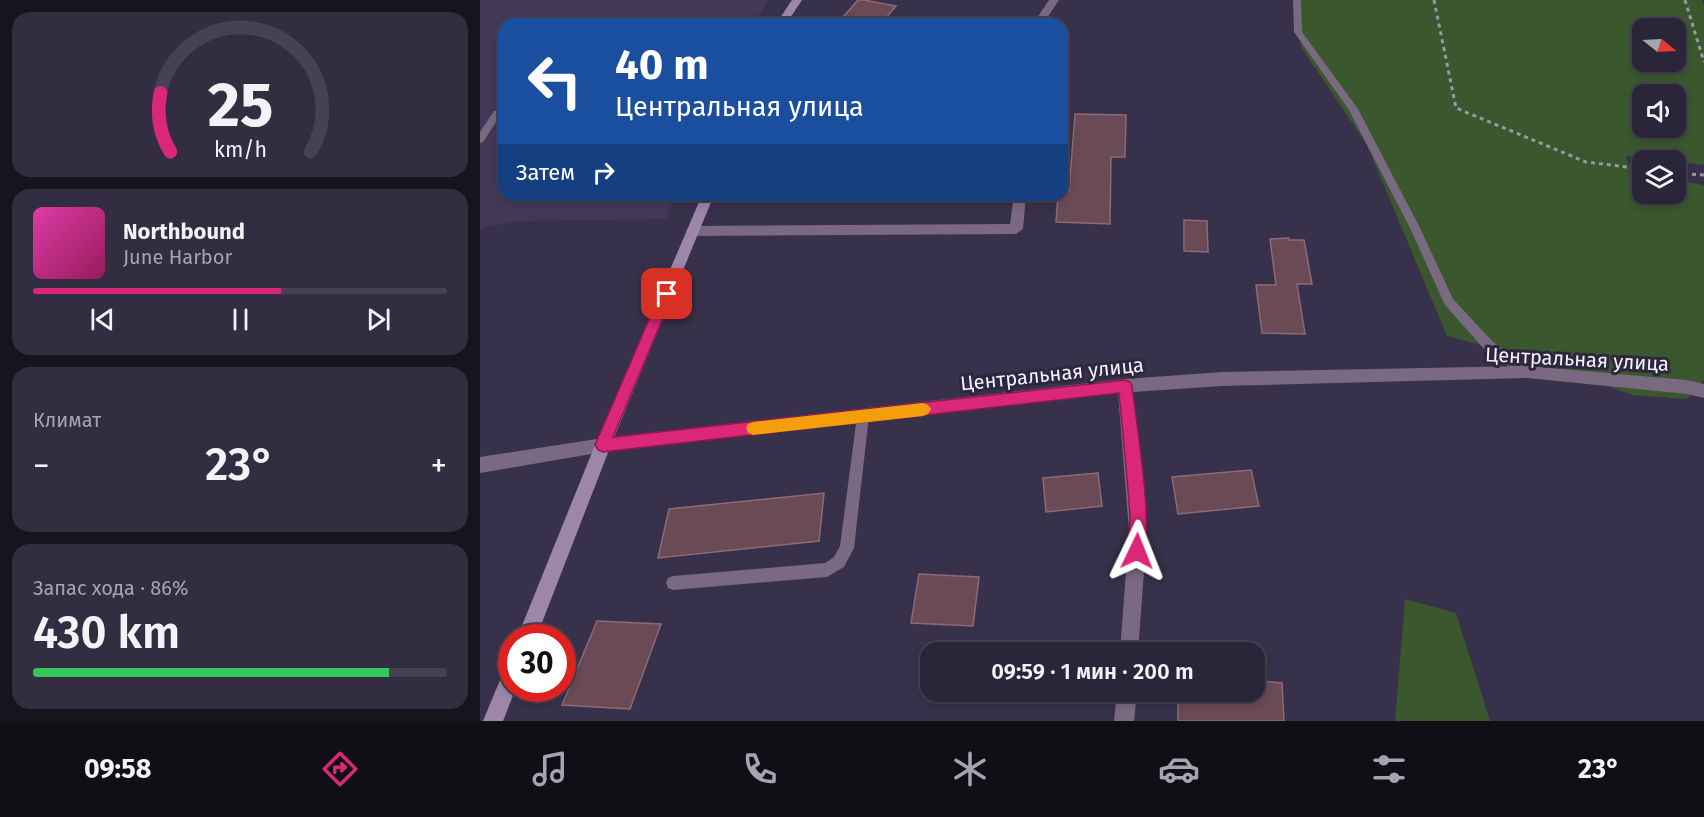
<!DOCTYPE html>
<html lang="ru">
<meta charset="utf-8">
<style>
body{margin:0;font-family:"Fira Sans",sans-serif;background:#322d40;color:#f1f3f6;height:100vh;display:flex;flex-direction:column;font-size:22px;white-space:nowrap}
*{box-sizing:border-box;margin:0}
p{font-size:20px;color:#a5a5ae}
.icon{flex:none;width:33px;height:33px;fill:none;stroke:currentColor;stroke-width:2;stroke-linecap:round;stroke-linejoin:round}
.map{position:relative;flex:1;overflow:hidden}
.panel{display:flex;flex-direction:column;gap:12px;padding:12px;background:#17141f;width:480px}
.panel>*{flex:none}
.banner{position:absolute;left:18px;top:18px;width:570px;height:183px;border-radius:18px;box-shadow:0 3px 9px #0003,0 0 0 2px #464253;background:#1a4fa0;color:#fff;overflow:hidden}
.needle{width:39px;rotate:108deg}
.fabs{position:absolute;left:1152px;top:18px;display:grid;gap:12px}
.fabs a{display:grid;place-items:center;width:54px;height:54px;border-radius:12px;background:#2a2538;box-shadow:0 3px 9px #0003,0 0 0 2px #464253;font-size:30px}
.speed{position:absolute;left:18px;top:624px;display:flex;gap:12px;font-size:30px;font-weight:700;text-align:center}
.speed>*{display:grid;place-content:center;width:78px;height:78px;border-radius:50%;background:#2a2538;box-shadow:0 3px 9px #0003,0 0 0 2px #464253;line-height:1}
.speed .limit{border:9px solid #d22;background:#fff;color:#111}
.pin{position:absolute;display:grid;place-items:center;width:51px;height:51px;color:#fff;margin:-26px;border-radius:12px;box-shadow:0 3px 9px #0006}
.me{position:absolute;width:66px;margin:-33px;rotate:2deg;stroke-linejoin:round;filter:drop-shadow(0 0 4px #0008)}
.turn{display:flex;align-items:center;gap:21px;height:126px;padding:0 18px;font-size:27px}
.turn .icon{width:78px;height:78px;stroke-width:2.5}
.turn b{display:block;font-size:42px;line-height:51px}
.then{display:flex;align-items:center;height:57px;padding:0 18px;background:#0003;gap:12px;font-size:22px}
.big{font-size:45px;font-weight:600;line-height:1.1}
.panel .card{flex:1;display:flex;flex-direction:column;justify-content:center;gap:9px;min-width:0;padding:0 21px;border-radius:18px;background:#322d40}
.panel .dial{align-items:center;gap:0}
.dial svg{height:156px;overflow:visible;fill:none;stroke:#464253;stroke-width:7;stroke-linecap:round;text-anchor:middle}
.dial text{fill:#f1f3f6;stroke:none}
.song{display:flex;align-items:center;gap:18px}
.cover{width:72px;height:72px;border-radius:9px;background:linear-gradient(135deg,hsl(320 70% 55%),hsl(330 70% 35%))}
.played{height:6px;border-radius:3px;background:linear-gradient(90deg,#db2777 60%,#464253 60%)}
.keys{display:flex;justify-content:space-around;direction:ltr}
.heat{display:flex;justify-content:space-between;align-items:center;font-size:33px;direction:ltr}
.charge{height:9px;border-radius:4px;background:linear-gradient(90deg,#34c759 86%,#464253 0)}
.trip{position:absolute;left:440px;top:642px;width:345px;height:60px;border-radius:18px;background:#2a2538;box-shadow:0 3px 9px #0003,0 0 0 2px #464253;font-weight:600;line-height:60px;text-align:center}
.tabs{display:flex;height:96px;justify-content:space-around;align-items:center;background:#110f16;color:#a5a5ae}
.tabs .icon{width:42px;height:42px}
.tabs .current{color:#db2777}
.tabs b{font-size:27px;color:#f1f3f6}
main{display:flex;flex:1;min-height:0}
.map>svg:first-child{display:block}
.built{fill:#423959}
.green{fill:#3a572e;fill-rule:evenodd}
.building{fill:#694a55;stroke:#8c6b76;stroke-width:1.5}
.lines{fill:none;stroke-linecap:round;stroke-linejoin:round}
.path{stroke:#9b97a8;stroke-width:3;stroke-dasharray:4 4;stroke-linecap:butt}
.lane{fill:#796a81;fill-rule:evenodd}
.street{fill:#796a81;fill-rule:evenodd}
.secondary{fill:#9e86aa;fill-rule:evenodd}
.route{fill:#db2777;stroke:#8e194d;stroke-width:1.5}
.slow{fill:#f59e0b}
.labels{text-anchor:middle;dominant-baseline:central;stroke-width:6;stroke-linejoin:round;paint-order:stroke}
.street-label{font-size:20px;fill:#f5f3fd;stroke:#2e2740}
</style>
<main>
<section class="panel">
<div class="card dial"><svg viewBox="0 0 100 80">
<path d="M14 69A42 42 0 1 1 86 69"/>
<path d="M14 69A42 42 0 0 1 9 39" stroke="#db2777"/>
<text x="50" y="56" font-size="32" font-weight="700">25</text>
<text x="50" y="72" font-size="11">km/h</text>
</svg></div>
<div class="card">
<div class="song"><i class="cover"></i><div><b>Northbound</b><p>June Harbor</p></div></div>
<div class="played"></div>
<div class="keys"><svg class="icon" aria-label="previous" viewBox="0 0 24 24"><path d="M18 5L8 12l10 7zM5 5v14"/></svg><svg class="icon" aria-label="pause" viewBox="0 0 24 24"><path d="M8 5v14M16 5v14"/></svg><svg class="icon" aria-label="next" viewBox="0 0 24 24"><path d="M6 5l10 7-10 7zM19 5v14"/></svg></div>
</div>
<div class="card"><p>Климат</p>
<div class="heat"><a>−</a><b class="big">23°</b><a>+</a></div>
</div>
<div class="card"><p>Запас хода · 86%</p><b class="big">430 km</b><div class="charge"></div></div>
</section>
<div class="map">
<svg width="1224" height="721" viewBox="0 0 1224 721">
<rect width="100%" height="100%" fill="#38314b"/>
<polygon class="built" points="0,0 288,0 273,24 24,24 24,195 195,195 186,219 38,221 2,228 0,231"/>
<g class="green">
<path d="M 818,0 L 1222,0 L 1224,6 L 1224,165 L 1146,156 L 1149,165 L 1162,170 L 1162,194 L 1196,194 L 1196,180 L 1224,185 L 1224,380 L 1207,399 L 1152,395 L 1051,358 L 967,336 L 887,145 L 821,47 ZM 1162,28 L 1196,28 L 1196,62 L 1162,62 ZM 1162,94 L 1196,94 L 1196,128 L 1162,128 Z"/>
<polygon points="925,599 976,613 1010,721 915,721"/>
</g>
<g class="building">
<polygon points="378,0 384,0 416,6 401,24 357,24"/>
<polygon points="595,114 646,115 645,157 631,157 630,224 576,222 578,195 582,195 582,190 589,191"/>
<polygon points="704,220 727,221 728,252 704,251"/>
<polygon points="809,238 809,240 824,240 832,284 817,284 825,334 782,333 776,285 796,285 790,239"/>
<polygon points="771,470 779,506 698,514 692,477"/>
<polygon points="618,473 622,506 566,512 563,478"/>
<polygon points="344,493 339,541 178,558 189,509"/>
<polygon points="439,574 499,577 493,626 431,623"/>
<polygon points="117,621 181,624 150,709 82,705"/>
<polygon points="774,680 802,683 804,721 698,721 698,692 774,692"/>
</g>
<g class="lines">
<g class="path">
<polyline points="954,0 976,108 1106,162 1162,169"/>
<polyline points="1205,0 1224,62"/>
<polyline points="1196,173 1224,175"/>
</g>
<g class="lane">
<polygon points="813,0 821,0 822,32 878,109 940,228 973,299 1013,342 1051,368 1053,372 1051,376 1047,377 1043,376 1005,350 965,305 930,228 869,110 814,32"/>
<polygon points="24,109 24,115 20,116 3,142 0,143 0,132 14,111"/>
<polygon points="383,410 387,412 389,416 374,548 364,567 347,577 193,590 188,588 186,583 188,578 193,576 345,563 354,557 360,546 377,416 379,412"/>
</g>
<g class="street">
<polygon points="569,0 579,0 563,24 553,24"/>
<polygon points="534,195 546,195 543,229 536,234 213,236 206,231 213,226 530,224"/>
<polygon points="1047,366 1207,380 1224,384 1224,398 1207,394 1047,378 742,386 653,392 667,531 658,652 640,652 649,531 638,393 123,452 0,473 0,457 123,438 645,379 742,372"/>
<polygon points="637,692 657,692 654,721 634,721"/>
</g>
<g class="secondary">
<polygon points="312,0 322,0 306,24 296,24"/>
<polygon points="222,195 234,195 131,445 56,638 37,638 115,445"/>
<polygon points="32,666 32,688 36,688 23,721 3,721 25,668"/>
</g>
</g>
<path class="route" d="M 187,289 L 193,294 L 133,437 L 645,380 L 650,382 L 652,386 C 656,421 674,529 663,557 L 657,559 L 651,557 C 646,545 650,528 650,515 C 647,474 643,434 639,393 L 123,452 L 118,450 L 115,445 L 180,294 Z"/>
<polygon class="slow" points="443,403 448,405 451,409 448,414 443,416 273,435 268,433 266,428 268,424 273,422"/>
<g class="labels">
<g class="street-label">
<text transform="translate(1097 359) rotate(3)">Центральная улица</text>
<text transform="translate(572 374) rotate(-6)">Центральная улица</text>
</g>
</g>
</svg>
<div class="fabs">
<a><svg class="needle" viewBox="-14 -14 28 28"><path d="M0-13l5 13h-10z" fill="#e53935"/><path d="M0 13l5-13h-10z" fill="#a5a5ae"/></svg></a>
<a><svg class="icon" aria-label="sound" viewBox="0 0 24 24"><path d="M4 9h4l5-4v14l-5-4H4zM17 9q2 3 0 6"/></svg></a>
<a><svg class="icon" aria-label="layers" viewBox="0 0 24 24"><path d="M12 4l9 5-9 5-9-5zM3 14l9 5 9-5"/></svg></a>
</div>
<div class="speed"><div class="limit">30</div></div>
<div class="pin" style="left:187px;top:294px;background:#d93025"><svg class="icon" aria-label="arrive" viewBox="0 0 24 24"><path d="M6 21V4h12l-3 4 3 4H6"/></svg></div>
<svg class="me" style="left:657px;top:551px" viewBox="-20 -20 40 40"><path d="M0-17L14 15 0 8-14 15z" fill="#db2777" stroke="#fff" stroke-width="4"/></svg>
<div class="trip">09:59 · 1 мин · 200 m</div>
<div class="banner">
<div class="turn"><svg class="icon" aria-label="left" viewBox="0 0 24 24"><path d="M17 20v-9H6M10 6l-5 5 5 5"/></svg><div><b>40 m</b>Центральная улица</div></div>
<div class="then">Затем<svg class="icon" aria-label="right" viewBox="0 0 24 24"><path d="M7 20v-9h11M14 6l5 5-5 5"/></svg></div>
</div>
</div>
</main>
<nav class="tabs">
<b>09:58</b>
<svg class="icon current" aria-label="directions" viewBox="0 0 24 24"><path d="M12 3l9 9-9 9-9-9zM9 14v-3h6M13 9l2 2-2 2"/></svg>
<svg class="icon" aria-label="music" viewBox="0 0 24 24"><path d="M9 18V5l10-2v13"/><circle cx="6" cy="18" r="3"/><circle cx="16" cy="16" r="3"/></svg>
<svg class="icon" aria-label="phone" viewBox="0 0 24 24"><path d="M5 4h4l2 5-3 2q2 4 5 5l2-3 5 2v4C11 20 4 13 5 4z"/></svg>
<svg class="icon" aria-label="climate" viewBox="0 0 24 24"><path d="M12 3v18M4 7l16 10M4 17L20 7"/></svg>
<svg class="icon" aria-label="car" viewBox="0 0 24 24"><path d="M5 17H2v-5l4-1 3-4h7l3 4 3 1v5h-3M9 17h6M6 11h13"/><circle cx="7" cy="17" r="2"/><circle cx="17" cy="17" r="2"/></svg>
<svg class="icon" aria-label="filters" viewBox="0 0 24 24"><path d="M4 7h16M4 17h16"/><circle cx="9" cy="7" r="2"/><circle cx="15" cy="17" r="2"/></svg>
<b>23°</b>
</nav>
